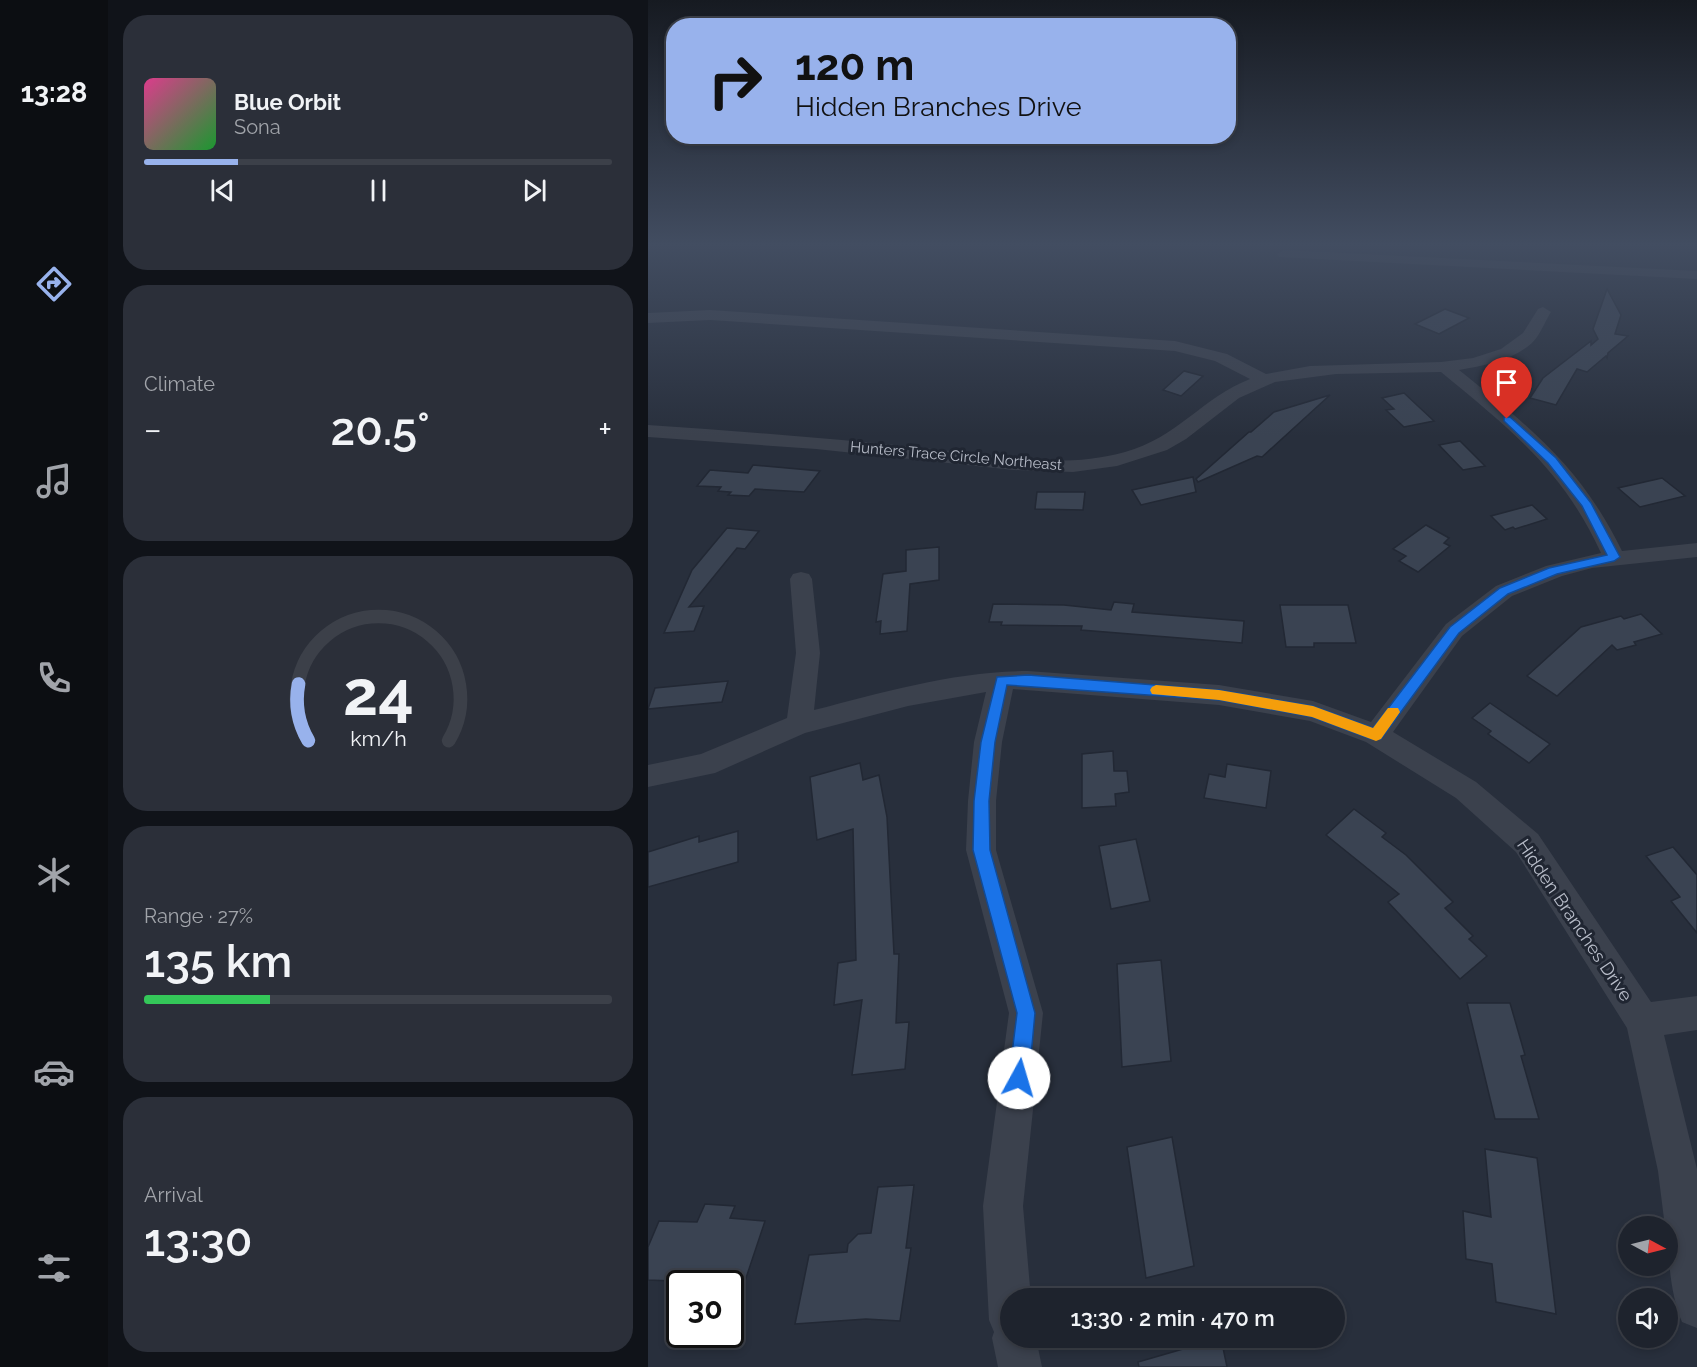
<!DOCTYPE html>
<meta charset="utf-8">
<style>
body{margin:0;font-family:Raleway,sans-serif;background:#2b2f39;color:#f1f3f6;height:100vh;display:flex;flex-direction:column;font-size:22px;white-space:nowrap}
*{box-sizing:border-box;margin:0}
p{font-size:20px;color:#a1a4aa}
.icon{flex:none;width:33px;height:33px;fill:none;stroke:currentColor;stroke-width:2;stroke-linecap:round;stroke-linejoin:round}
.map{position:relative;flex:1;overflow:hidden}
.panel{display:flex;flex-direction:column;gap:15px;padding:15px;background:#101319;width:540px}
.panel>*{flex:none}
.top-card{position:absolute;left:18px;top:18px;width:570px;height:126px;border-radius:24px;box-shadow:0 3px 9px #0003,0 0 0 2px #3c4049;background:#98b2ec;color:#111;overflow:hidden}
.needle{width:39px;rotate:97deg}
.tools{position:absolute;left:970px;top:1216px;display:grid;gap:12px}
.tools a{display:grid;place-items:center;width:60px;height:60px;border-radius:50%;background:#1e232d;box-shadow:0 3px 9px #0003,0 0 0 2px #3c4049;font-size:30px}
.speed{position:absolute;left:18px;top:1270px;display:flex;gap:12px;font-size:30px;font-weight:700;text-align:center}
.speed>*{display:grid;place-content:center;width:78px;height:78px;border-radius:50%;background:#1e232d;box-shadow:0 3px 9px #0003,0 0 0 2px #3c4049;line-height:1}
.speed .limit{border:3px solid #111;border-radius:9px;background:#fff;color:#111}
.pin{position:absolute;display:grid;place-items:center;width:51px;height:51px;color:#fff;margin:-62px -26px;border-radius:50% 50% 50% 0;rotate:-45deg;box-shadow:0 0 6px #0007}
.pin .icon{rotate:45deg}
.me{position:absolute;width:66px;margin:-33px;rotate:6deg;stroke-linejoin:round;filter:drop-shadow(0 0 4px #0008)}
.turn{display:flex;align-items:center;gap:21px;height:126px;padding:0 30px;font-size:27px}
.turn .icon{width:78px;height:78px;stroke-width:2.5}
.turn b{display:block;font-size:42px;line-height:51px}
.big{font-size:45px;font-weight:600;line-height:1.1}
.panel .widget{flex:1;display:flex;flex-direction:column;justify-content:center;gap:9px;min-width:0;padding:0 21px;border-radius:24px;background:#2b2f39}
.panel .dial{align-items:center;gap:0}
.dial svg{height:156px;overflow:visible;fill:none;stroke:#3c4049;stroke-width:7;stroke-linecap:round;text-anchor:middle}
.dial text{fill:#f1f3f6;stroke:none}
.song{display:flex;align-items:center;gap:18px}
.cover{width:72px;height:72px;border-radius:9px;background:linear-gradient(135deg,hsl(330 70% 55%),hsl(130 70% 35%))}
.played{height:6px;border-radius:3px;background:linear-gradient(90deg,#98b2ec 20%,#3c4049 20%)}
.keys{display:flex;justify-content:space-around;direction:ltr}
.heat{display:flex;justify-content:space-between;align-items:center;font-size:33px;direction:ltr}
.charge{height:9px;border-radius:4px;background:linear-gradient(90deg,#34c759 27%,#3c4049 0)}
.trip{position:absolute;left:352px;top:1288px;width:345px;height:60px;border-radius:30px;background:#1e232d;box-shadow:0 3px 9px #0003,0 0 0 2px #3c4049;font-weight:600;line-height:60px;text-align:center}
main{display:flex;flex:1;min-height:0}
.dock{display:flex;flex-direction:column;width:108px;justify-content:space-around;align-items:center;background:#0c0e12;color:#a1a4aa}
.dock .icon{width:42px;height:42px}
.dock .active{color:#98b2ec}
.dock b{font-size:27px;color:#f1f3f6}
.map>svg:first-child{display:block}
.building{fill:#3a4352;stroke:#222834;stroke-width:1.5}
.lines{fill:none;stroke-linecap:round;stroke-linejoin:round}
.street{fill:#3b414d;fill-rule:evenodd}
.route{fill:#1a73e8;stroke:#114b97;stroke-width:1.5}
.slow{fill:#f59e0b}
.labels{text-anchor:middle;dominant-baseline:central;stroke-width:6;stroke-linejoin:round;paint-order:stroke}
.far-street-label{font-size:15px;fill:#b7bcc8;stroke:#202632}
.street-label{font-size:18px;fill:#b7bcc8;stroke:#202632}
</style>
<main>
<nav class="dock">
<b>13:28</b>
<svg class="icon active" aria-label="directions" viewBox="0 0 24 24"><path d="M12 3l9 9-9 9-9-9zM9 14v-3h6M13 9l2 2-2 2"/></svg>
<svg class="icon" aria-label="music" viewBox="0 0 24 24"><path d="M9 18V5l10-2v13"/><circle cx="6" cy="18" r="3"/><circle cx="16" cy="16" r="3"/></svg>
<svg class="icon" aria-label="phone" viewBox="0 0 24 24"><path d="M5 4h4l2 5-3 2q2 4 5 5l2-3 5 2v4C11 20 4 13 5 4z"/></svg>
<svg class="icon" aria-label="climate" viewBox="0 0 24 24"><path d="M12 3v18M4 7l16 10M4 17L20 7"/></svg>
<svg class="icon" aria-label="car" viewBox="0 0 24 24"><path d="M5 17H2v-5l4-1 3-4h7l3 4 3 1v5h-3M9 17h6M6 11h13"/><circle cx="7" cy="17" r="2"/><circle cx="17" cy="17" r="2"/></svg>
<svg class="icon" aria-label="filters" viewBox="0 0 24 24"><path d="M4 7h16M4 17h16"/><circle cx="9" cy="7" r="2"/><circle cx="15" cy="17" r="2"/></svg>
</nav>
<section class="panel">
<div class="widget">
<div class="song"><i class="cover"></i><div><b>Blue Orbit</b><p>Sona</p></div></div>
<div class="played"></div>
<div class="keys"><svg class="icon" aria-label="previous" viewBox="0 0 24 24"><path d="M18 5L8 12l10 7zM5 5v14"/></svg><svg class="icon" aria-label="pause" viewBox="0 0 24 24"><path d="M8 5v14M16 5v14"/></svg><svg class="icon" aria-label="next" viewBox="0 0 24 24"><path d="M6 5l10 7-10 7zM19 5v14"/></svg></div>
</div>
<div class="widget"><p>Climate</p>
<div class="heat"><a>−</a><b class="big">20.5°</b><a>+</a></div>
</div>
<div class="widget dial"><svg viewBox="0 0 100 80">
<path d="M14 69A42 42 0 1 1 86 69"/>
<path d="M14 69A42 42 0 0 1 9 40" stroke="#98b2ec"/>
<text x="50" y="56" font-size="32" font-weight="700">24</text>
<text x="50" y="72" font-size="11">km/h</text>
</svg></div>
<div class="widget"><p>Range · 27%</p><b class="big">135 km</b><div class="charge"></div></div>
<div class="widget"><p>Arrival</p><b class="big">13:30</b></div>
</section>
<div class="map">
<svg width="1049" height="1367" viewBox="0 0 1049 1367">
<rect width="100%" height="100%" fill="#282f3c"/>
<g class="building">
<polygon points="959,289 973,315 967,334 980,336 960,353 959,358 958,356 939,372 929,369 908,405 882,398 895,378 943,341 943,345 950,339 945,329"/>
<polygon points="797,309 821,318 791,334 767,324"/>
<polygon points="536,371 555,376 533,396 515,390"/>
<polygon points="756,393 786,421 756,427 738,410 746,409 734,398"/>
<polygon points="682,395 614,457 609,456 550,482 548,479 601,432 603,432 626,412"/>
<polygon points="812,441 837,466 815,470 791,445"/>
<polygon points="105,465 172,471 156,492 107,489 101,496 80,495 83,492 70,491 73,487 49,486 62,470 100,473"/>
<polygon points="545,477 548,492 493,505 484,490"/>
<polygon points="1014,478 1037,496 992,507 970,488"/>
<polygon points="389,492 437,492 435,510 387,509"/>
<polygon points="884,505 899,519 867,529 865,527 857,530 843,516"/>
<polygon points="778,525 801,538 796,543 802,546 770,572 751,561 758,556 745,549"/>
<polygon points="79,528 111,531 97,549 89,548 41,607 56,606 46,631 16,633 44,570"/>
<polygon points="291,547 291,580 262,584 259,631 232,634 233,621 228,622 235,574 258,571 258,550"/>
<polygon points="466,602 486,604 484,612 596,621 594,643 433,630 434,626 353,625 354,622 341,622 345,604 416,605 463,610"/>
<polygon points="632,605 700,605 708,643 666,643 666,647 638,647"/>
<polygon points="993,614 1014,634 986,642 988,645 969,650 964,645 909,696 879,676 933,627 973,616 976,619"/>
<polygon points="80,681 74,702 0,709 7,688"/>
<polygon points="842,703 902,744 881,763 840,734 843,731 824,718"/>
<polygon points="465,751 466,771 479,771 481,792 467,794 468,806 434,808 434,754"/>
<polygon points="212,763 215,780 231,775 239,817 246,954 251,954 248,1023 261,1022 257,1069 204,1075 214,1000 186,1005 190,963 208,960 205,829 169,840 162,777"/>
<polygon points="579,764 623,771 618,808 556,798 561,774 577,777"/>
<polygon points="706,809 738,833 734,837 758,855 805,902 797,908 825,936 821,939 839,956 812,979 740,902 751,894 678,835"/>
<polygon points="90,831 90,862 0,887 0,852 51,836 51,842"/>
<polygon points="488,839 502,901 463,909 451,846"/>
<polygon points="1025,847 1049,875 1049,933 1023,901 1032,897 998,856"/>
<polygon points="513,960 523,1061 474,1067 469,964"/>
<polygon points="819,1003 862,1003 877,1055 873,1056 891,1119 847,1119"/>
<polygon points="524,1137 546,1266 498,1278 479,1147"/>
<polygon points="837,1149 889,1158 908,1314 848,1302 844,1264 818,1259 815,1211 843,1217"/>
<polygon points="266,1185 258,1248 263,1248 252,1321 218,1319 147,1324 161,1255 199,1252 200,1244 210,1234 223,1233 230,1187"/>
<polygon points="57,1204 87,1206 82,1218 117,1221 96,1284 0,1280 0,1247 11,1221 49,1222"/>
<polygon points="573,1338 579,1367 491,1367 490,1362"/>
</g>
<g class="lines">
<g class="street">
<polygon points="636,250 1049,271 1049,279 631,257 629,254"/>
<path d="M 895,307 L 903,312 C 898,320 894,330 889,337 C 873,359 836,366 811,370 C 882,427 933,467 974,551 L 1049,543 L 1049,557 L 944,568 L 914,576 L 864,596 L 814,636 L 745,732 L 828,782 L 890,834 L 1003,1002 L 1049,996 L 1049,1030 L 1016,1035 L 1049,1169 L 1049,1328 L 1034,1322 C 1022,1293 1020,1258 1020,1227 L 1017,1227 L 1010,1171 L 979,1028 L 868,852 L 808,798 L 718,742 L 662,721 L 571,705 L 365,689 L 354,742 L 348,801 L 348,850 L 395,1013 L 375,1206 L 383,1299 L 363,1299 L 363,1338 L 388,1338 L 394,1367 L 350,1367 L 344,1338 L 346,1332 L 341,1320 L 335,1206 L 361,1013 L 318,850 L 320,801 L 326,742 L 338,692 L 260,706 L 157,733 L 67,773 L 0,787 L 0,765 L 53,754 L 139,718 L 148,653 L 142,579 L 145,574 L 153,572 L 161,574 L 164,579 L 172,653 L 166,710 C 236,692 308,671 380,671 L 571,685 L 665,701 L 723,722 L 798,624 L 848,586 L 898,566 L 953,553 C 915,470 862,429 793,372 L 688,374 L 627,382 L 591,398 L 538,439 L 519,450 L 469,466 L 425,472 L 366,470 L 168,449 L 0,437 L 0,425 C 90,431 179,438 268,447 C 337,454 409,471 477,452 C 529,438 555,397 602,379 L 567,361 L 527,351 L 62,320 L 0,323 L 0,313 L 62,310 L 527,341 L 579,354 L 618,374 L 662,366 L 793,362 L 825,358 L 853,349 L 875,333 L 890,309 Z"/>
</g>
</g>
<linearGradient id="sky" x2="0" y2="1"><stop stop-color="#161a21"/><stop offset="0.56" stop-color="#424d61"/><stop offset="1" stop-color="#424d61" stop-opacity="0"/></linearGradient>
<rect width="1049" height="437" fill="url(#sky)"/>
<polygon class="route" points="856,417 862,417 908,458 943,503 972,557 966,561 909,574 860,594 811,633 733,739 723,739 664,717 571,700 359,685 347,742 341,801 342,850 387,1013 381,1078 378,1085 371,1088 364,1085 361,1078 369,1013 325,850 326,801 333,742 349,677 380,675 571,690 665,706 725,728 802,627 852,588 901,568 959,555 934,506 900,463 856,421"/>
<polygon class="slow" points="508,685 571,690 665,706 725,728 740,708 750,708 752,712 733,739 728,741 664,717 571,700 504,694 502,690 504,687"/>
<g class="labels">
<g class="far-street-label">
<text transform="translate(308 456) rotate(5)">Hunters Trace Circle Northeast</text>
</g>
<g class="street-label">
<text transform="translate(927 920) rotate(56)">Hidden Branches Drive</text>
</g>
</g>
</svg>
<div class="tools">
<a><svg class="needle" viewBox="-14 -14 28 28"><path d="M0-13l5 13h-10z" fill="#e53935"/><path d="M0 13l5-13h-10z" fill="#a1a4aa"/></svg></a>
<a><svg class="icon" aria-label="sound" viewBox="0 0 24 24"><path d="M4 9h4l5-4v14l-5-4H4zM17 9q2 3 0 6"/></svg></a>
</div>
<div class="speed"><div class="limit">30</div></div>
<div class="pin" style="left:859px;top:419px;background:#d93025"><svg class="icon" aria-label="arrive" viewBox="0 0 24 24"><path d="M6 21V4h12l-3 4 3 4H6"/></svg></div>
<svg class="me" style="left:371px;top:1078px" viewBox="-20 -20 40 40"><circle r="19" fill="#fff"/><path d="M0-13L10 11 0 6-10 11z" fill="#1a73e8"/></svg>
<div class="trip">13:30 · 2 min · 470 m</div>
<div class="top-card">
<div class="turn"><svg class="icon" aria-label="right" viewBox="0 0 24 24"><path d="M7 20v-9h11M14 6l5 5-5 5"/></svg><div><b>120 m</b>Hidden Branches Drive</div></div>
</div>
</div>
</main>
